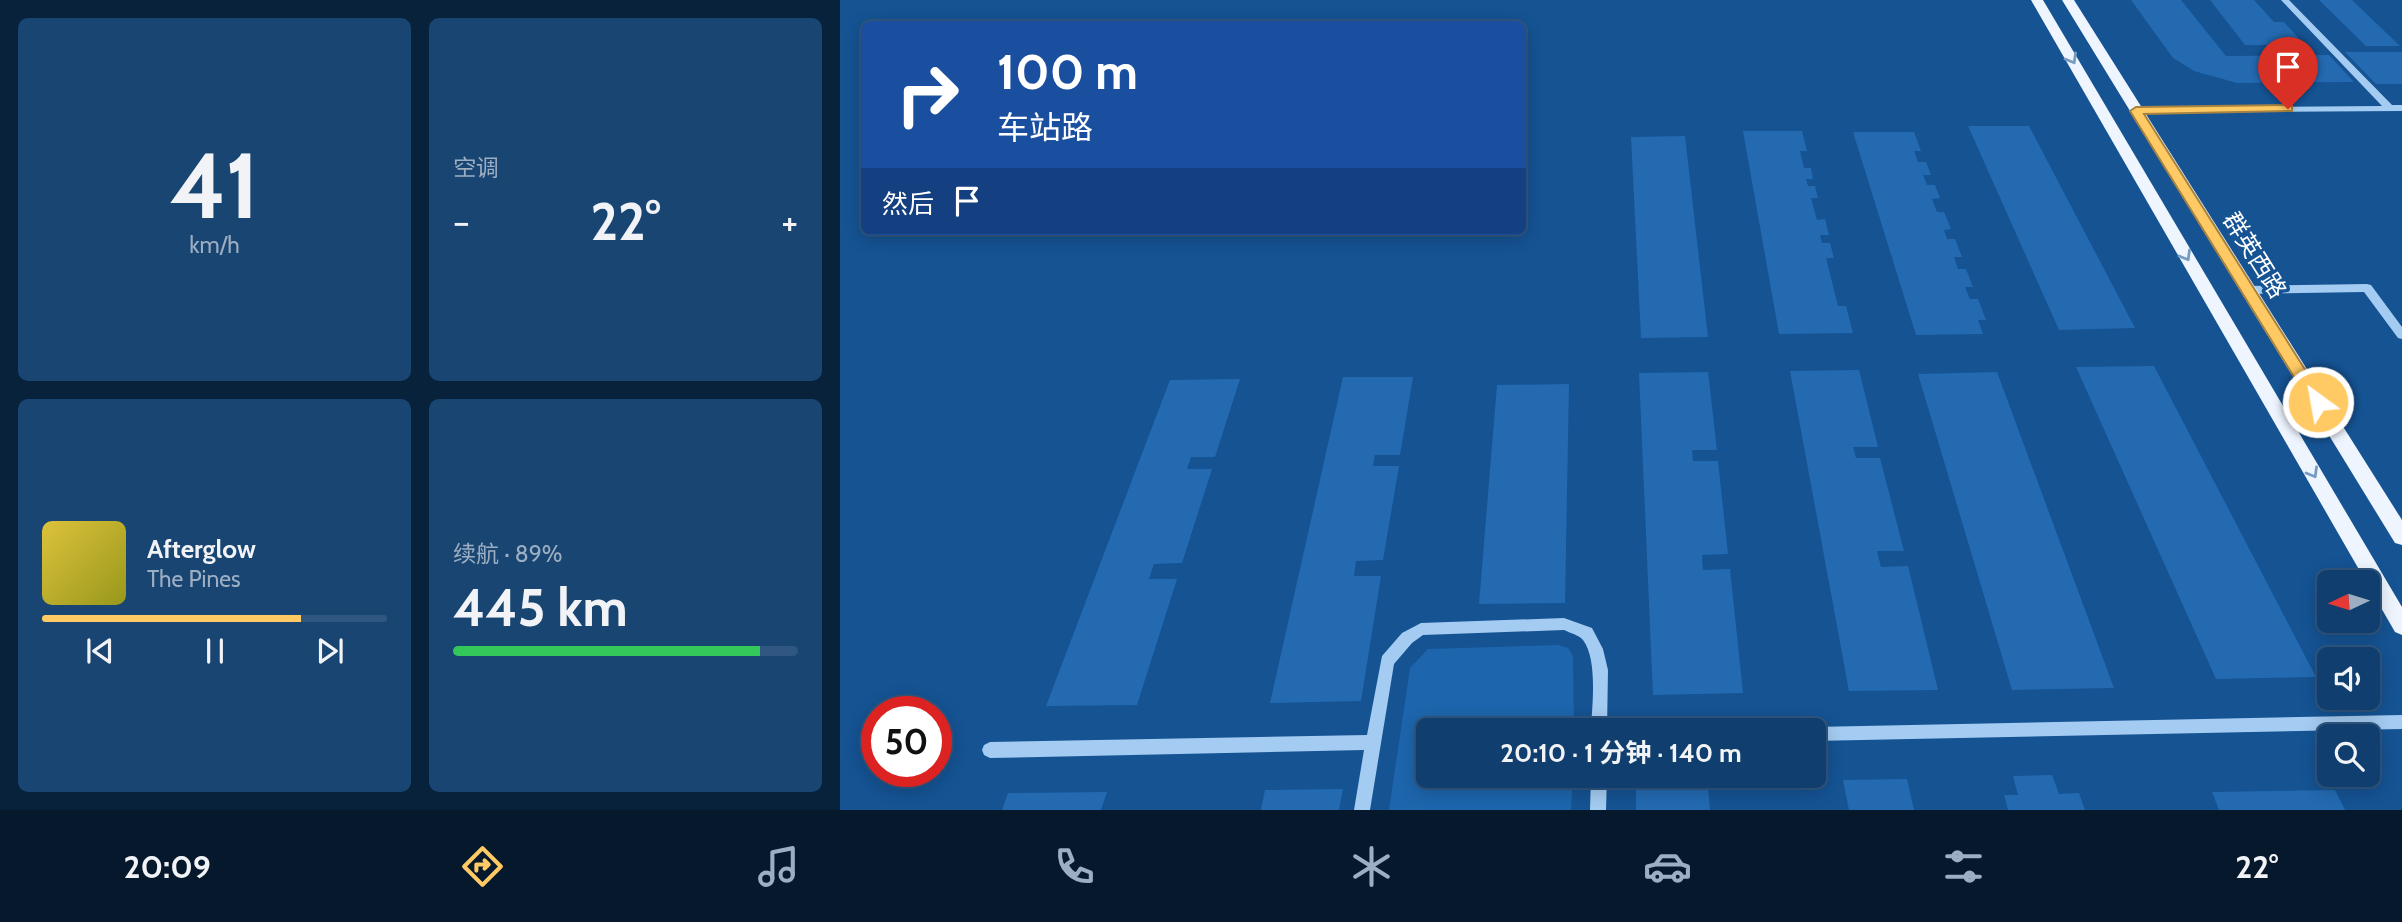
<!DOCTYPE html>
<html lang="zh">
<meta charset="utf-8">
<style>
body{margin:0;font-family:Cabin,"Noto Sans SC",sans-serif;background:#194573;color:#f1f3f6;height:100vh;display:flex;flex-direction:column;font-size:26px;white-space:nowrap}
*{box-sizing:border-box;margin:0}
p{font-size:23px;color:#9caec2}
.icon{flex:none;width:38px;height:38px;fill:none;stroke:currentColor;stroke-width:2;stroke-linecap:round;stroke-linejoin:round}
.map{position:relative;flex:1;overflow:hidden}
.panel{display:flex;flex-direction:column;gap:18px;padding:18px;background:#09223c;width:840px}
.panel>*{flex:none}
.banner{position:absolute;left:21px;top:21px;width:665px;height:214px;border-radius:10px;box-shadow:0 4px 18px #0003,0 0 0 2px #305781;background:#1a4fa0;color:#fff;overflow:hidden}
.needle{width:46px;rotate:266deg}
.tools{position:absolute;left:1477px;top:570px;display:grid;gap:14px}
.tools a{display:grid;place-items:center;width:63px;height:63px;border-radius:10px;background:#103e6e;box-shadow:0 4px 18px #0003,0 0 0 2px #305781;font-size:35px}
.speed{position:absolute;left:21px;top:696px;display:flex;gap:14px;font-size:35px;font-weight:700;text-align:center}
.speed>*{display:grid;place-content:center;width:91px;height:91px;border-radius:50%;background:#103e6e;box-shadow:0 4px 18px #0003,0 0 0 2px #305781;line-height:1}
.speed .limit{border:10px solid #d22;background:#fff;color:#111}
.pin{position:absolute;display:grid;place-items:center;width:60px;height:60px;color:#fff;margin:-72px -30px;border-radius:50% 50% 50% 0;rotate:-45deg;box-shadow:0 0 7px #0007}
.pin .icon{rotate:45deg}
.me{position:absolute;width:77px;margin:-38px;rotate:328deg;stroke-linejoin:round;filter:drop-shadow(0 0 5px #0008)}
.turn{display:flex;align-items:center;gap:24px;height:147px;padding:0 21px;font-size:32px}
.turn .icon{width:91px;height:91px;stroke-width:2.5}
.turn b{display:block;font-size:49px;line-height:60px}
.then{display:flex;align-items:center;height:66px;padding:0 21px;background:#0003;gap:14px;font-size:26px}
.big{font-size:52px;font-weight:700;line-height:1.1}
.panel .tile{flex:1;display:flex;flex-direction:column;justify-content:center;gap:10px;min-width:0;padding:0 24px;border-radius:10px;background:#194573}
.panel .dial{align-items:center;gap:0}
.dial b{font-size:91px;line-height:1}
.song{display:flex;align-items:center;gap:21px}
.cover{width:84px;height:84px;border-radius:10px;background:linear-gradient(135deg,hsl(50 70% 55%),hsl(60 70% 35%))}
.played{height:7px;border-radius:4px;background:linear-gradient(90deg,#ffca64 75%,#305781 75%)}
.keys{display:flex;justify-content:space-around;direction:ltr}
.heat{display:flex;justify-content:space-between;align-items:center;font-size:38px;direction:ltr}
.charge{height:10px;border-radius:5px;background:linear-gradient(90deg,#34c759 89%,#305781 0)}
.panel .tiles{flex:1;display:grid;gap:18px;grid-template-columns:repeat(2,1fr)}
.trip{position:absolute;left:576px;top:718px;width:410px;height:70px;border-radius:10px;background:#103e6e;box-shadow:0 4px 18px #0003,0 0 0 2px #305781;font-weight:700;line-height:70px;text-align:center}
.tab-bar{display:flex;height:112px;justify-content:space-around;align-items:center;background:#06192c;color:#9caec2}
.tab-bar .icon{width:49px;height:49px}
.tab-bar .on{color:#ffca64}
.tab-bar b{font-size:32px;color:#f1f3f6}
main{display:flex;flex:1;min-height:0}
.map>svg:first-child{display:block}
.green{fill:#1d65ac}
.building{fill:#236ab1}
.lines{fill:none;stroke-linecap:round;stroke-linejoin:round}
.minor{fill:#a4cbf1;fill-rule:evenodd}
.major{fill:#eef5ff;fill-rule:evenodd}
.oneway{stroke:#779cc4}
.route{fill:#ffca64;stroke:#a68341;stroke-width:2}
.labels{text-anchor:middle;dominant-baseline:central;stroke-width:7;stroke-linejoin:round;paint-order:stroke}
.street-label{font-size:24px;fill:#fff;stroke:#155393}
</style>
<main>
<section class="panel">
<div class="tiles">
<div class="tile dial"><b>41</b><p>km/h</p></div>
<div class="tile"><p>空调</p>
<div class="heat"><a>−</a><b class="big">22°</b><a>+</a></div>
</div>
<div class="tile">
<div class="song"><i class="cover"></i><div><b>Afterglow</b><p>The Pines</p></div></div>
<div class="played"></div>
<div class="keys"><svg class="icon" aria-label="previous" viewBox="0 0 24 24"><path d="M18 5L8 12l10 7zM5 5v14"/></svg><svg class="icon" aria-label="pause" viewBox="0 0 24 24"><path d="M8 5v14M16 5v14"/></svg><svg class="icon" aria-label="next" viewBox="0 0 24 24"><path d="M6 5l10 7-10 7zM19 5v14"/></svg></div>
</div>
<div class="tile"><p>续航 · 89%</p><b class="big">445 km</b><div class="charge"></div></div>
</div>
</section>
<div class="map">
<svg width="1562" height="810" viewBox="0 0 1562 810">
<rect width="100%" height="100%" fill="#155393"/>
<polygon class="green" points="719,645 728,648 733,656 734,730 588,730 588,775 733,775 731,810 549,810 570,668 588,649"/>
<g class="building">
<polygon points="1291,0 1341,0 1386,56 1489,55 1514,82 1397,83 1354,71 1333,58"/>
<polygon points="1370,0 1414,0 1434,22 1444,22 1465,45 1405,45"/>
<polygon points="1479,0 1512,0 1560,46 1526,46"/>
<polygon points="1505,52 1562,52 1562,84 1536,84"/>
<polygon points="1128,126 1189,126 1295,328 1219,330"/>
<polygon points="903,131 962,131 967,151 960,151 964,168 971,168 973,179 966,179 968,186 975,186 978,198 971,198 977,220 985,219 989,235 980,235 982,243 990,243 994,258 986,258 998,306 1006,306 1013,333 939,334"/>
<polygon points="1013,132 1074,132 1081,151 1074,151 1078,162 1086,162 1091,175 1083,175 1087,185 1095,185 1100,198 1092,199 1097,212 1104,212 1111,229 1104,230 1107,239 1115,239 1122,257 1114,257 1118,269 1126,269 1133,287 1125,287 1130,299 1138,299 1146,320 1138,320 1143,334 1076,335"/>
<polygon points="845,136 868,337 801,338 791,137"/>
<polygon points="1314,366 1476,677 1376,679 1236,367"/>
<polygon points="1019,370 1038,447 1013,447 1016,458 1040,458 1064,551 1037,551 1041,567 1068,566 1098,690 1009,691 950,371"/>
<polygon points="868,372 877,450 852,450 853,461 878,461 888,554 862,555 863,570 890,569 903,693 813,695 799,373"/>
<polygon points="1157,372 1274,688 1172,690 1078,374"/>
<polygon points="503,377 573,377 560,455 535,455 533,466 559,466 543,560 516,561 514,576 541,576 521,701 430,703"/>
<polygon points="400,379 375,457 351,457 347,469 372,469 342,563 314,564 309,579 337,579 297,705 206,706 330,380"/>
<polygon points="729,384 725,603 639,604 657,385"/>
<polygon points="1212,775 1219,794 1239,793 1245,810 1168,810 1164,795 1178,795 1173,776"/>
<polygon points="1067,779 1074,810 1009,810 1003,780"/>
<polygon points="868,786 870,810 796,810 796,788"/>
<polygon points="503,789 499,810 421,810 425,790"/>
<polygon points="1495,790 1505,810 1379,810 1372,792"/>
<polygon points="267,792 261,810 162,810 168,793"/>
</g>
<g class="lines">
<g class="minor">
<polygon points="1441,0 1449,0 1552,105 1562,105 1562,111 1293,113 1293,109 1296,108 1542,106"/>
<polygon points="1527,284 1531,285 1562,327 1562,339 1558,338 1524,292 1408,294 1403,290 1408,286"/>
<path d="M 724,618 L 752,628 L 763,649 L 768,670 L 767,730 L 751,730 C 752,706 758,660 743,640 C 739,635 730,633 724,630 L 583,635 L 572,643 L 554,664 L 530,810 L 514,810 L 524,750 L 150,758 L 144,755 L 142,750 L 144,745 L 150,742 L 527,735 L 542,656 L 562,633 L 581,623 Z"/>
<polygon points="1562,715 1562,729 973,741 973,730 967,730 973,727"/>
<polygon points="751,775 767,775 766,810 750,810"/>
</g>
<g class="major">
<polygon points="1191,0 1203,0 1562,607 1562,635 1555,632"/>
<polygon points="1222,0 1234,0 1562,520 1562,545 1555,543"/>
</g>
</g>
<defs><path id="oneway-chevron" d="M-2-3.5L2.5 0L-2 3.5" fill="none" stroke-width="1.6" stroke-linecap="round" stroke-linejoin="round" transform="scale(1.75)"/></defs>
<g class="oneway">
<use href="#oneway-chevron" transform="translate(1232 59) rotate(60)"/>
<use href="#oneway-chevron" transform="translate(1346 256) rotate(60)"/>
<use href="#oneway-chevron" transform="translate(1473 473) rotate(60)"/>
</g>
<polygon class="route" points="1448,105 1452,106 1452,111 1304,114 1483,398 1486,402 1483,406 1472,406 1290,111 1296,107"/>
<g class="labels">
<g class="street-label">
<text transform="translate(1415 255) rotate(58)">群英西路</text>
</g>
</g>
</svg>
<div class="tools">
<a><svg class="needle" viewBox="-14 -14 28 28"><path d="M0-13l5 13h-10z" fill="#e53935"/><path d="M0 13l5-13h-10z" fill="#9caec2"/></svg></a>
<a><svg class="icon" aria-label="sound" viewBox="0 0 24 24"><path d="M4 9h4l5-4v14l-5-4H4zM17 9q2 3 0 6"/></svg></a>
<a><svg class="icon" aria-label="search" viewBox="0 0 24 24"><circle cx="10" cy="10" r="6"/><path d="M15 15l6 6"/></svg></a>
</div>
<div class="speed"><div class="limit">50</div></div>
<div class="pin" style="left:1448px;top:109px;background:#d93025"><svg class="icon" aria-label="arrive" viewBox="0 0 24 24"><path d="M6 21V4h12l-3 4 3 4H6"/></svg></div>
<svg class="me" style="left:1478px;top:402px" viewBox="-20 -20 40 40"><circle r="17" fill="#ffca64" stroke="#fff" stroke-width="3"/><path d="M0-11L8 9 0 5-8 9z" fill="#fff"/></svg>
<div class="trip">20:10 · 1 分钟 · 140 m</div>
<div class="banner">
<div class="turn"><svg class="icon" aria-label="right" viewBox="0 0 24 24"><path d="M7 20v-9h11M14 6l5 5-5 5"/></svg><div><b>100 m</b>车站路</div></div>
<div class="then">然后<svg class="icon" aria-label="arrive" viewBox="0 0 24 24"><path d="M6 21V4h12l-3 4 3 4H6"/></svg></div>
</div>
</div>
</main>
<nav class="tab-bar">
<b>20:09</b>
<svg class="icon on" aria-label="directions" viewBox="0 0 24 24"><path d="M12 3l9 9-9 9-9-9zM9 14v-3h6M13 9l2 2-2 2"/></svg>
<svg class="icon" aria-label="music" viewBox="0 0 24 24"><path d="M9 18V5l10-2v13"/><circle cx="6" cy="18" r="3"/><circle cx="16" cy="16" r="3"/></svg>
<svg class="icon" aria-label="phone" viewBox="0 0 24 24"><path d="M5 4h4l2 5-3 2q2 4 5 5l2-3 5 2v4C11 20 4 13 5 4z"/></svg>
<svg class="icon" aria-label="climate" viewBox="0 0 24 24"><path d="M12 3v18M4 7l16 10M4 17L20 7"/></svg>
<svg class="icon" aria-label="car" viewBox="0 0 24 24"><path d="M5 17H2v-5l4-1 3-4h7l3 4 3 1v5h-3M9 17h6M6 11h13"/><circle cx="7" cy="17" r="2"/><circle cx="17" cy="17" r="2"/></svg>
<svg class="icon" aria-label="filters" viewBox="0 0 24 24"><path d="M4 7h16M4 17h16"/><circle cx="9" cy="7" r="2"/><circle cx="15" cy="17" r="2"/></svg>
<b>22°</b>
</nav>
